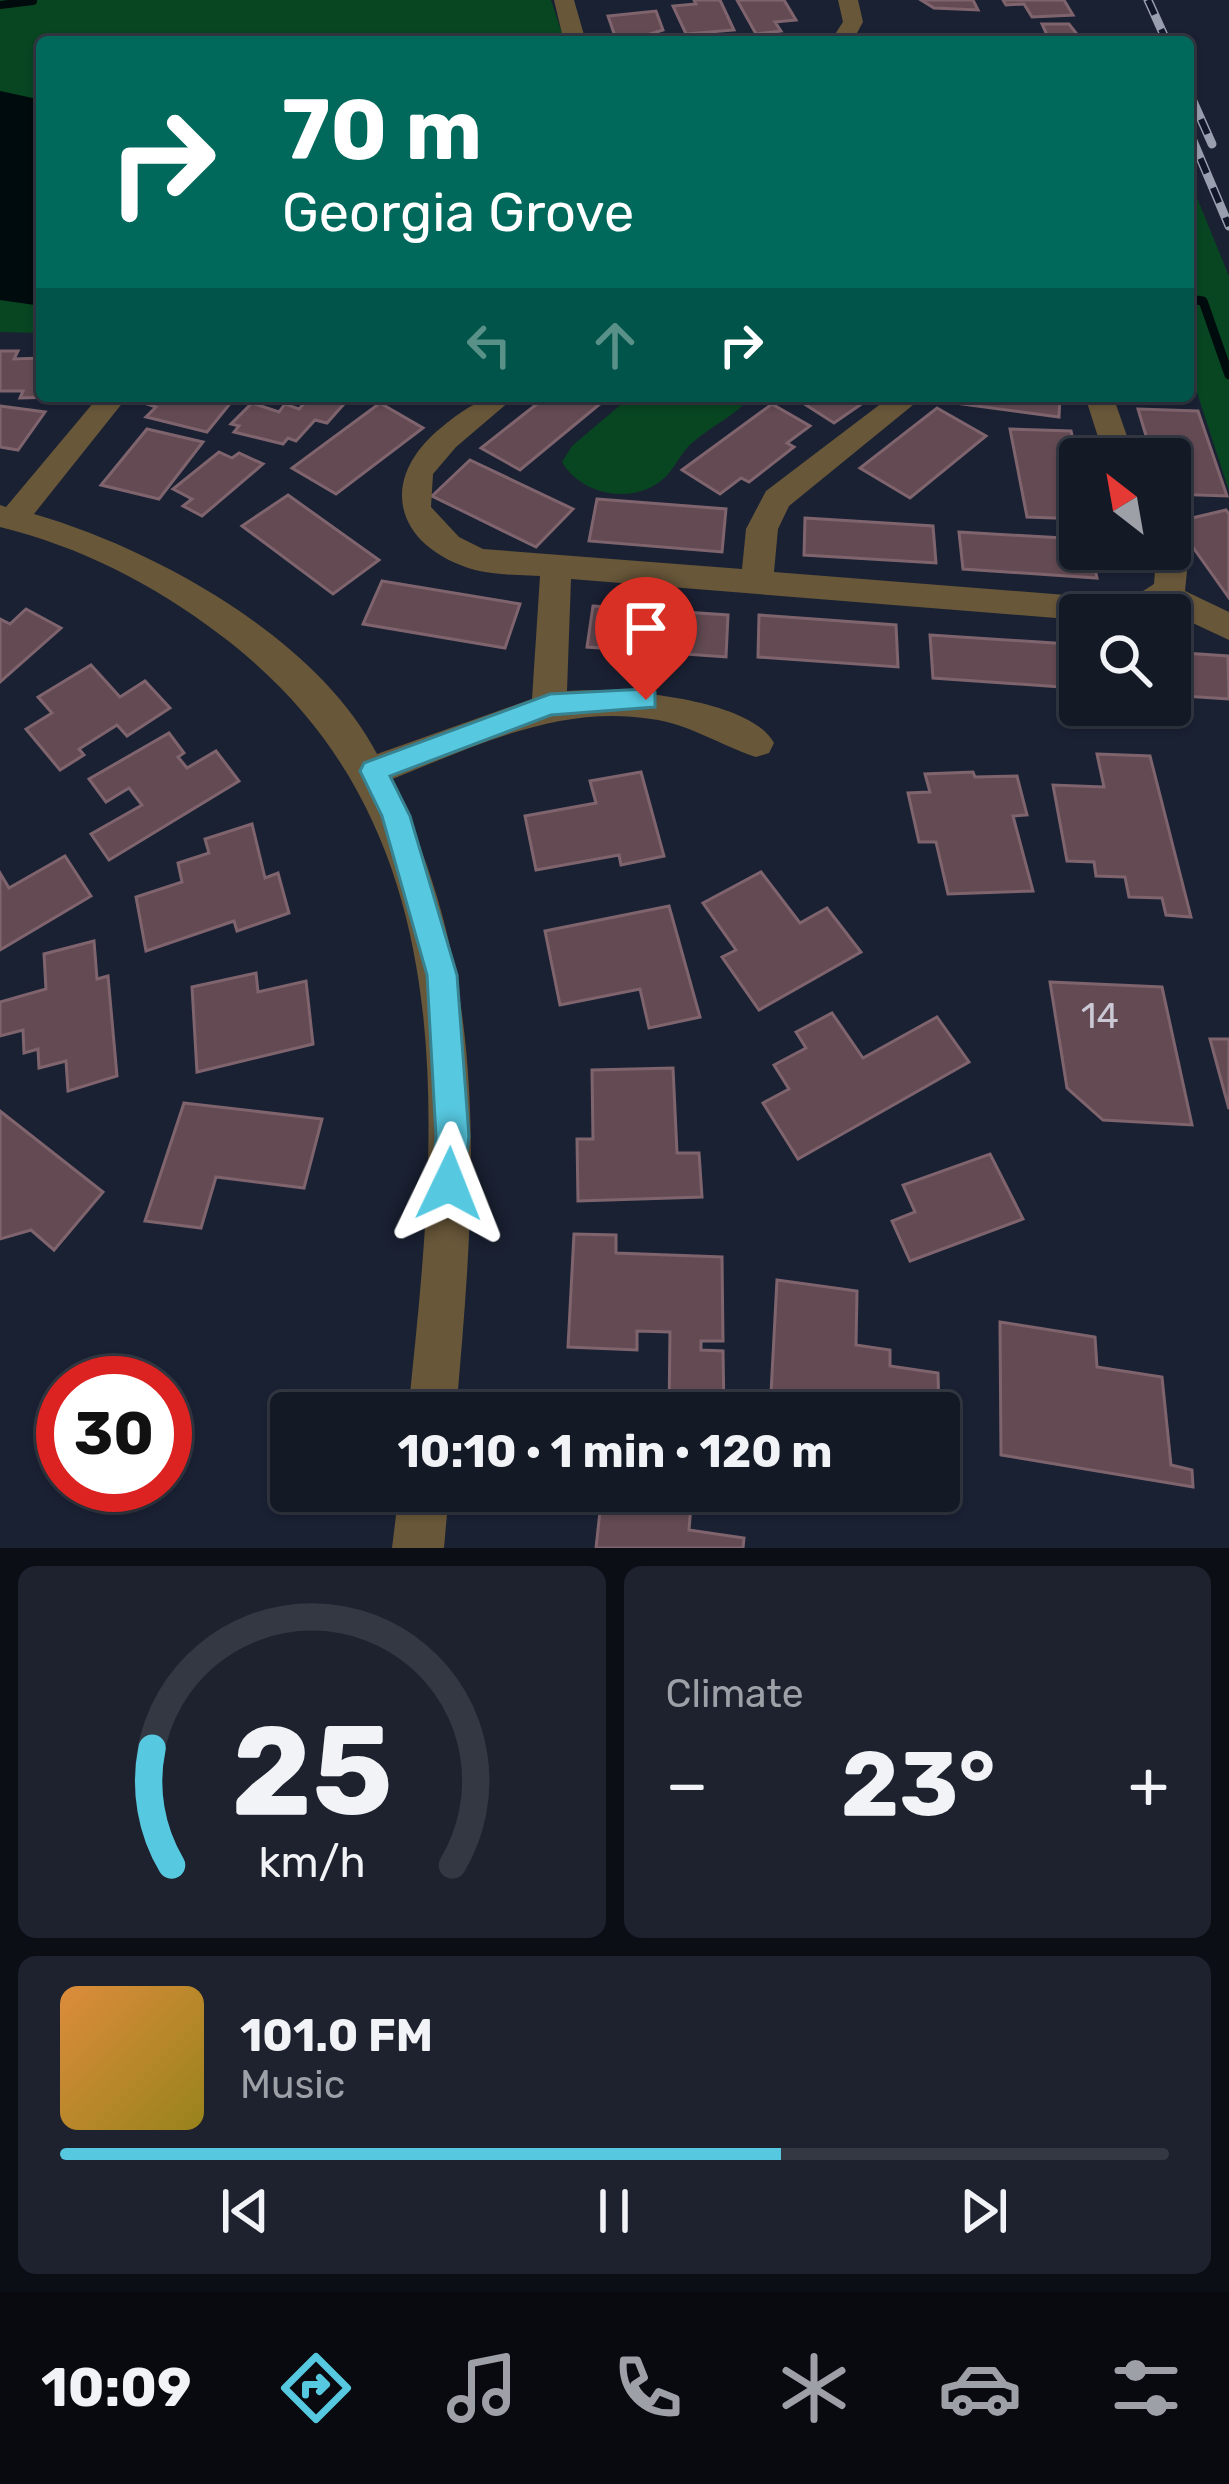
<!DOCTYPE html>
<meta charset="utf-8">
<style>
body{margin:0;font-family:Rubik,sans-serif;background:#1d222e;color:#f1f3f6;height:100vh;display:flex;flex-direction:column;font-size:45px;white-space:nowrap}
*{box-sizing:border-box;margin:0}
p{font-size:39px;color:#9da0a7}
.icon{flex:none;width:66px;height:66px;fill:none;stroke:currentColor;stroke-width:2;stroke-linecap:round;stroke-linejoin:round}
.map{position:relative;height:1548px;overflow:hidden}
.side{display:flex;flex-direction:column;gap:18px;padding:18px;background:#0b0e15;flex:1}
.side>*{flex:none}
.guide{position:absolute;left:36px;top:36px;width:1158px;height:366px;border-radius:12px;box-shadow:0 3px 9px #0004,0 0 0 3px #333843;background:#00695c;color:#fff;overflow:hidden}
.needle{width:78px;rotate:329deg}
.buttons{position:absolute;left:1059px;top:438px;display:grid;gap:24px}
.buttons a{display:grid;place-items:center;width:132px;height:132px;border-radius:12px;background:#141926;box-shadow:0 3px 9px #0004,0 0 0 3px #333843;font-size:60px}
.speed{position:absolute;left:36px;top:1356px;display:flex;gap:24px;font-size:60px;font-weight:700;text-align:center}
.speed>*{display:grid;place-content:center;width:156px;height:156px;border-radius:50%;background:#141926;box-shadow:0 3px 9px #0004,0 0 0 3px #333843;line-height:1}
.speed .limit{border:18px solid #d22;background:#fff;color:#111}
.pin{position:absolute;display:grid;place-items:center;width:102px;height:102px;color:#fff;margin:-123px -51px;border-radius:50% 50% 50% 0;rotate:-45deg;box-shadow:0 0 12px #0007}
.pin .icon{rotate:45deg}
.me{position:absolute;width:132px;margin:-66px;rotate:2deg;stroke-linejoin:round;filter:drop-shadow(0 0 9px #0008)}
.turn{display:flex;align-items:center;gap:42px;height:252px;padding:0 48px;font-size:54px}
.turn .icon{width:156px;height:156px;stroke-width:2.5}
.turn b{display:block;font-size:84px;line-height:102px}
.lanes{display:flex;align-items:center;height:114px;padding:0 48px;background:#0003;justify-content:center;gap:60px;direction:ltr}
.lanes .off{opacity:.35}
.big{font-size:90px;font-weight:700;line-height:1.1}
.side .tile{flex:1;display:flex;flex-direction:column;justify-content:center;gap:18px;min-width:0;padding:0 42px;border-radius:18px;background:#1d222e}
.side .dial{align-items:center;gap:0}
.dial svg{height:312px;overflow:visible;fill:none;stroke:#333843;stroke-width:7;stroke-linecap:round;text-anchor:middle}
.dial text{fill:#f1f3f6;stroke:none}
.song{display:flex;align-items:center;gap:36px}
.cover{width:144px;height:144px;border-radius:18px;background:linear-gradient(135deg,hsl(30 70% 55%),hsl(50 70% 35%))}
.played{height:12px;border-radius:6px;background:linear-gradient(90deg,#56c9e1 65%,#333843 65%)}
.keys{display:flex;justify-content:space-around;direction:ltr}
.heat{display:flex;justify-content:space-between;align-items:center;font-size:66px;direction:ltr}
.side .tiles{flex:1;display:grid;gap:18px;grid-template-columns:1fr 1fr}
.tile:last-child{grid-column:span 2}
.trip{position:absolute;left:270px;top:1392px;width:690px;height:120px;border-radius:12px;background:#141926;box-shadow:0 3px 9px #0004,0 0 0 3px #333843;font-weight:700;line-height:120px;text-align:center}
.tab-bar{display:flex;height:192px;justify-content:space-around;align-items:center;background:#080a0f;color:#9da0a7}
.tab-bar .icon{width:84px;height:84px}
.tab-bar .on{color:#56c9e1}
.tab-bar b{font-size:54px;color:#f1f3f6}
.map>svg:first-child{display:block}
.green{fill:#084521}
.water{fill:#000b0d}
.lines{fill:none;stroke-linecap:round;stroke-linejoin:round}
.stream-far1{stroke:#000b0d;stroke-width:8}
.stream{stroke:#000b0d;stroke-width:9}
.building{fill:#634a53;stroke:#7f646e;stroke-width:3}
.street{fill:#685739;fill-rule:evenodd}
.rail-casing{stroke:#999fae;stroke-width:9}
.rail{stroke:#111729;stroke-width:6;stroke-dasharray:16;stroke-linecap:butt}
.route{fill:#56c9e1;stroke:#388392;stroke-width:3}
.labels{text-anchor:middle;dominant-baseline:central;stroke-width:12;stroke-linejoin:round;paint-order:stroke}
.number-label{font-size:36px;fill:#cac8d4}
</style>
<div class="map">
<svg width="1229" height="1548" viewBox="0 0 1229 1548">
<rect width="100%" height="100%" fill="#1a2133"/>
<g class="green">
<polygon points="0,0 551,0 565,42 42,42 42,333 0,332"/>
<polygon points="1188,176 1229,276 1229,491 1188,365"/>
<path d="M 631,396 L 752,396 C 735,416 711,426 692,443 C 680,453 674,471 662,480 C 632,505 581,495 562,462 L 572,446 Z"/>
</g>
<polygon class="water" points="0,91 42,100 42,306 0,300"/>
<g class="lines">
<polyline class="stream-far1" points="0,5 33,1"/>
<polyline class="stream" points="1188,299 1203,301 1229,375"/>
</g>
<g class="building">
<polygon points="694,0 720,0 734,30 686,34 673,6 696,4"/>
<polygon points="737,0 784,0 796,20 775,22 781,31 756,34"/>
<polygon points="921,0 973,0 978,10 934,8"/>
<polygon points="1003,0 1064,0 1073,15 1032,17 1024,4 1006,5"/>
<polygon points="656,11 663,30 650,34 652,41 617,42 608,16"/>
<polygon points="1042,24 1069,24 1083,42 1020,42 1018,37 1048,37"/>
<polygon points="0,351 18,351 14,359 42,358 42,396 58,397 20,398 23,391 0,391"/>
<polygon points="154,396 189,396 185,401 197,403 203,396 233,400 207,432 146,417 156,407 147,404"/>
<polygon points="311,396 351,396 327,423 315,420 296,441 288,438 283,444 234,432 239,426 231,424 252,403 279,412 285,404 299,409"/>
<polygon points="547,396 587,396 601,403 520,470 481,448"/>
<polygon points="792,396 873,396 834,423"/>
<polygon points="947,396 1060,396 1059,417 947,402"/>
<polygon points="380,403 423,428 336,494 292,468"/>
<polygon points="772,404 810,426 787,443 794,447 749,482 741,478 720,494 682,470"/>
<polygon points="0,406 45,412 18,450 0,447"/>
<polygon points="937,408 986,436 910,498 860,468"/>
<polygon points="1138,409 1198,411 1227,496 1170,494 1170,459 1153,459"/>
<polygon points="147,429 203,442 159,499 101,485"/>
<polygon points="1010,429 1071,431 1080,469 1080,519 1027,517"/>
<polygon points="219,452 232,458 239,453 263,464 202,516 183,506 192,499 173,489"/>
<polygon points="470,460 573,509 536,547 432,496"/>
<polygon points="288,495 379,560 333,594 242,526"/>
<polygon points="597,499 726,509 722,552 589,541"/>
<polygon points="1226,510 1229,514 1229,598 1175,522"/>
<polygon points="805,518 933,526 936,563 804,555"/>
<polygon points="959,532 1080,539 1080,549 1091,549 1097,578 963,569"/>
<polygon points="382,581 520,604 505,648 363,624"/>
<polygon points="593,606 728,615 726,657 587,647"/>
<polygon points="26,609 61,628 0,682 0,619 10,624"/>
<polygon points="759,615 896,625 898,667 758,657"/>
<polygon points="930,635 1069,644 1076,688 933,678"/>
<polygon points="1170,652 1228,656 1229,699 1170,695"/>
<polygon points="91,665 120,697 145,681 170,708 127,736 117,725 79,749 84,755 60,770 26,729 52,713 38,697"/>
<polygon points="169,733 184,753 178,757 187,768 216,751 239,781 109,860 91,834 142,805 129,788 106,802 89,779"/>
<polygon points="1097,754 1150,756 1191,917 1166,915 1162,898 1129,897 1125,877 1096,876 1094,862 1067,861 1053,785 1104,787"/>
<polygon points="641,772 664,856 621,865 619,855 536,870 525,816 596,803 590,781"/>
<polygon points="973,772 975,777 1017,776 1027,815 1013,816 1033,891 948,894 936,842 919,842 908,793 930,792 925,774"/>
<polygon points="252,824 265,878 278,873 289,913 237,931 234,921 146,951 136,897 182,882 178,863 209,853 205,839"/>
<polygon points="65,856 91,896 0,950 0,873 9,888"/>
<polygon points="761,872 800,923 827,908 861,952 759,1010 722,957 736,950 703,903"/>
<polygon points="669,906 700,1017 649,1028 640,989 560,1005 545,931"/>
<polygon points="94,941 97,979 108,976 117,1076 68,1091 66,1061 39,1068 38,1049 24,1053 23,1030 0,1036 0,1002 46,989 44,954"/>
<polygon points="256,973 258,992 306,981 313,1044 197,1072 192,987"/>
<polygon points="1050,982 1162,987 1192,1125 1103,1120 1067,1088"/>
<polygon points="832,1013 863,1058 937,1017 969,1062 798,1159 763,1103 789,1089 774,1065 806,1048 796,1032"/>
<polygon points="1210,1039 1229,1039 1229,1109"/>
<polygon points="673,1068 677,1153 699,1153 702,1197 578,1201 577,1139 593,1139 592,1070"/>
<polygon points="184,1103 322,1119 304,1188 216,1177 201,1228 145,1221"/>
<polygon points="0,1111 103,1192 54,1250 31,1230 0,1239"/>
<polygon points="990,1154 1023,1219 910,1261 892,1221 915,1212 903,1185"/>
<polygon points="574,1234 616,1235 616,1253 722,1257 723,1341 701,1341 701,1350 723,1351 724,1413 669,1413 670,1332 637,1331 637,1350 568,1347"/>
<polygon points="777,1280 857,1291 856,1345 890,1350 890,1366 938,1373 939,1413 770,1412"/>
<polygon points="1000,1322 1095,1337 1097,1367 1162,1377 1171,1465 1192,1470 1193,1487 1001,1455"/>
<polygon points="602,1493 691,1505 689,1530 744,1538 743,1548 596,1548"/>
</g>
<g class="lines">
<g class="street">
<polygon points="554,0 574,0 586,42 564,42"/>
<polygon points="838,0 858,0 863,22 852,42 830,42 843,22"/>
<path d="M 99,396 L 128,396 L 34,514 C 155,549 317,638 377,754 L 532,699 L 540,576 C 518,575 495,575 475,570 C 395,547 376,480 442,427 C 468,406 483,396 516,396 L 456,447 L 433,474 L 431,507 L 459,537 L 483,549 L 742,569 L 746,529 L 766,491 L 891,396 L 924,396 L 789,506 L 778,529 L 774,572 L 1129,600 L 1154,584 L 1155,571 L 1143,549 L 1170,549 L 1170,541 L 1187,571 L 1185,591 L 1229,612 L 1229,640 L 1167,611 L 1080,615 L 1080,620 L 571,579 L 567,691 C 613,687 750,697 774,743 L 769,753 L 756,757 C 720,745 689,724 651,719 C 559,704 473,747 390,780 C 494,981 475,1195 456,1413 L 408,1413 C 437,1133 474,824 219,634 C 153,584 81,547 0,527 L 0,505 L 6,507 Z"/>
<polygon points="1085,396 1113,396 1135,459 1105,459"/>
<polygon points="399,1491 449,1491 444,1548 392,1548"/>
</g>
<defs>
<g id="rail">
<polyline points="1148,0 1167,42"/>
<polyline points="1188,90 1212,144"/>
<polyline points="1188,129 1229,226"/>
</g>
</defs>
<use href="#rail" class="rail-casing"/>
<use href="#rail" class="rail"/>
</g>
<polygon class="route" points="646,689 655,692 655,707 551,715 390,776 410,816 457,975 469,1137 461,1196 449,1201 437,1196 432,1184 436,1137 427,975 382,816 360,771 364,763 550,694"/>
<g class="labels">
<g class="number-label">
<text x="1100" y="1015">14</text>
</g>
</g>
</svg>
<div class="buttons">
<a><svg class="needle" viewBox="-14 -14 28 28"><path d="M0-13l5 13h-10z" fill="#e53935"/><path d="M0 13l5-13h-10z" fill="#9da0a7"/></svg></a>
<a><svg class="icon" aria-label="search" viewBox="0 0 24 24"><circle cx="10" cy="10" r="6"/><path d="M15 15l6 6"/></svg></a>
</div>
<div class="speed"><div class="limit">30</div></div>
<div class="pin" style="left:646px;top:700px;background:#d93025"><svg class="icon" aria-label="arrive" viewBox="0 0 24 24"><path d="M6 21V4h12l-3 4 3 4H6"/></svg></div>
<svg class="me" style="left:449px;top:1184px" viewBox="-20 -20 40 40"><path d="M0-17L14 15 0 8-14 15z" fill="#56c9e1" stroke="#fff" stroke-width="4"/></svg>
<div class="trip">10:10 · 1 min · 120 m</div>
<div class="guide">
<div class="turn"><svg class="icon" aria-label="right" viewBox="0 0 24 24"><path d="M7 20v-9h11M14 6l5 5-5 5"/></svg><div><b>70 m</b>Georgia Grove</div></div>
<div class="lanes"><svg class="icon off" aria-label="left" viewBox="0 0 24 24"><path d="M17 20v-9H6M10 6l-5 5 5 5"/></svg><svg class="icon off" aria-label="ahead" viewBox="0 0 24 24"><path d="M12 20V5M6 11l6-6 6 6"/></svg><svg class="icon" aria-label="right" viewBox="0 0 24 24"><path d="M7 20v-9h11M14 6l5 5-5 5"/></svg></div>
</div>
</div>
<section class="side">
<div class="tiles">
<div class="tile dial"><svg viewBox="0 0 100 80">
<path d="M14 69A42 42 0 1 1 86 69"/>
<path d="M14 69A42 42 0 0 1 9 39" stroke="#56c9e1"/>
<text x="50" y="56" font-size="32" font-weight="700">25</text>
<text x="50" y="72" font-size="11">km/h</text>
</svg></div>
<div class="tile"><p>Climate</p>
<div class="heat"><a>−</a><b class="big">23°</b><a>+</a></div>
</div>
<div class="tile">
<div class="song"><i class="cover"></i><div><b>101.0 FM</b><p>Music</p></div></div>
<div class="played"></div>
<div class="keys"><svg class="icon" aria-label="previous" viewBox="0 0 24 24"><path d="M18 5L8 12l10 7zM5 5v14"/></svg><svg class="icon" aria-label="pause" viewBox="0 0 24 24"><path d="M8 5v14M16 5v14"/></svg><svg class="icon" aria-label="next" viewBox="0 0 24 24"><path d="M6 5l10 7-10 7zM19 5v14"/></svg></div>
</div>
</div>
</section>
<nav class="tab-bar">
<b>10:09</b>
<svg class="icon on" aria-label="directions" viewBox="0 0 24 24"><path d="M12 3l9 9-9 9-9-9zM9 14v-3h6M13 9l2 2-2 2"/></svg>
<svg class="icon" aria-label="music" viewBox="0 0 24 24"><path d="M9 18V5l10-2v13"/><circle cx="6" cy="18" r="3"/><circle cx="16" cy="16" r="3"/></svg>
<svg class="icon" aria-label="phone" viewBox="0 0 24 24"><path d="M5 4h4l2 5-3 2q2 4 5 5l2-3 5 2v4C11 20 4 13 5 4z"/></svg>
<svg class="icon" aria-label="climate" viewBox="0 0 24 24"><path d="M12 3v18M4 7l16 10M4 17L20 7"/></svg>
<svg class="icon" aria-label="car" viewBox="0 0 24 24"><path d="M5 17H2v-5l4-1 3-4h7l3 4 3 1v5h-3M9 17h6M6 11h13"/><circle cx="7" cy="17" r="2"/><circle cx="17" cy="17" r="2"/></svg>
<svg class="icon" aria-label="filters" viewBox="0 0 24 24"><path d="M4 7h16M4 17h16"/><circle cx="9" cy="7" r="2"/><circle cx="15" cy="17" r="2"/></svg>
</nav>
